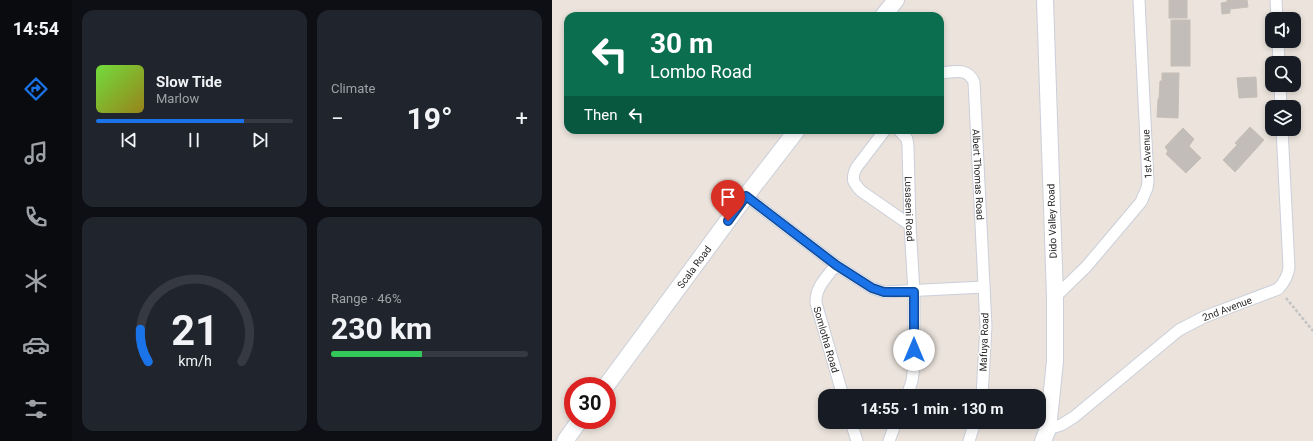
<!DOCTYPE html>
<meta charset="utf-8">
<style>
body{margin:0;font-family:Roboto,sans-serif;background:#20242c;color:#f1f3f6;height:100vh;display:flex;flex-direction:column;font-size:15px;white-space:nowrap}
*{box-sizing:border-box;margin:0}
p{font-size:13px;color:#9ea1a6}
.icon{flex:none;width:22px;height:22px;fill:none;stroke:currentColor;stroke-width:2;stroke-linecap:round;stroke-linejoin:round}
.map{position:relative;flex:1;overflow:hidden}
.panel{display:flex;flex-direction:column;gap:10px;padding:10px;background:#0d0f14;width:480px}
.panel>*{flex:none}
.hud{position:absolute;left:12px;top:12px;width:380px;height:122px;border-radius:12px;box-shadow:0 2px 6px #0003;background:#0b6e4f;color:#fff;overflow:hidden}
.buttons{position:absolute;left:713px;top:12px;display:grid;gap:8px}
.buttons a{display:grid;place-items:center;width:36px;height:36px;border-radius:8px;background:#171b24;box-shadow:0 2px 6px #0003;font-size:20px}
.speed{position:absolute;left:12px;top:377px;display:flex;gap:8px;font-size:20px;font-weight:700;text-align:center}
.speed>*{display:grid;place-content:center;width:52px;height:52px;border-radius:50%;background:#171b24;box-shadow:0 2px 6px #0003;line-height:1}
.speed .limit{border:6px solid #d22;background:#fff;color:#111}
.pin{position:absolute;display:grid;place-items:center;width:34px;height:34px;color:#fff;margin:-41px -17px;border-radius:50% 50% 50% 0;rotate:-45deg;box-shadow:0 0 4px #0007}
.pin .icon{rotate:45deg}
.me{position:absolute;width:44px;margin:-22px;rotate:0deg;stroke-linejoin:round;filter:drop-shadow(0 0 3px #0008)}
.turn{display:flex;align-items:center;gap:14px;height:84px;padding:0 20px;font-size:18px}
.turn .icon{width:52px;height:52px;stroke-width:2.5}
.turn b{display:block;font-size:28px;line-height:34px}
.then{display:flex;align-items:center;height:38px;padding:0 20px;background:#0003;gap:8px;font-size:15px}
.big{font-size:30px;font-weight:700;line-height:1.1}
.panel .tile{flex:1;display:flex;flex-direction:column;justify-content:center;gap:6px;min-width:0;padding:0 14px;border-radius:12px;background:#20242c}
.panel .dial{align-items:center;gap:0}
.dial svg{height:104px;overflow:visible;fill:none;stroke:#363941;stroke-width:7;stroke-linecap:round;text-anchor:middle}
.dial text{fill:#f1f3f6;stroke:none}
.song{display:flex;align-items:center;gap:12px}
.cover{width:48px;height:48px;border-radius:6px;background:linear-gradient(135deg,hsl(100 70% 55%),hsl(50 70% 35%))}
.played{height:4px;border-radius:2px;background:linear-gradient(90deg,#1a73e8 75%,#363941 75%)}
.keys{display:flex;justify-content:space-around;direction:ltr}
.heat{display:flex;justify-content:space-between;align-items:center;font-size:22px;direction:ltr}
.charge{height:6px;border-radius:3px;background:linear-gradient(90deg,#34c759 46%,#363941 0)}
.panel .tiles{flex:1;display:grid;gap:10px;grid-template-columns:repeat(2,1fr)}
.trip{position:absolute;left:266px;top:389px;width:228px;height:40px;border-radius:12px;background:#171b24;box-shadow:0 2px 6px #0003;font-weight:700;line-height:40px;text-align:center}
main{display:flex;flex:1;min-height:0}
.tabs{display:flex;flex-direction:column;width:72px;justify-content:space-around;align-items:center;background:#090b0e;color:#9ea1a6}
.tabs .icon{width:28px;height:28px}
.tabs .selected{color:#1a73e8}
.tabs b{font-size:18px;color:#f1f3f6}
.map>svg:first-child{display:block}
.building{fill:#c3bdb9;stroke:#c6bfb6}
.lines{fill:none;stroke-linecap:round;stroke-linejoin:round}
.street-casing{stroke:#cacfda;stroke-width:13}
.secondary-casing{stroke:#cacfda;stroke-width:18}
.path{stroke:#c3c3c3;stroke-width:2.5;stroke-dasharray:3 2;stroke-linecap:butt}
.street{stroke:#fff;stroke-width:11}
.secondary{stroke:#fff;stroke-width:16}
.route-casing{stroke:#114b97;stroke-width:10}
.route{stroke:#1a73e8;stroke-width:7}
.labels{text-anchor:middle;dominant-baseline:central;stroke-width:3;stroke-linejoin:round;paint-order:stroke}
.street-label{font-size:10px;fill:#292929;stroke:#fff}
</style>
<main>
<nav class="tabs">
<b>14:54</b>
<svg class="icon selected" aria-label="directions" viewBox="0 0 24 24"><path d="M12 3l9 9-9 9-9-9zM9 14v-3h6M13 9l2 2-2 2"/></svg>
<svg class="icon" aria-label="music" viewBox="0 0 24 24"><path d="M9 18V5l10-2v13"/><circle cx="6" cy="18" r="3"/><circle cx="16" cy="16" r="3"/></svg>
<svg class="icon" aria-label="phone" viewBox="0 0 24 24"><path d="M5 4h4l2 5-3 2q2 4 5 5l2-3 5 2v4C11 20 4 13 5 4z"/></svg>
<svg class="icon" aria-label="climate" viewBox="0 0 24 24"><path d="M12 3v18M4 7l16 10M4 17L20 7"/></svg>
<svg class="icon" aria-label="car" viewBox="0 0 24 24"><path d="M5 17H2v-5l4-1 3-4h7l3 4 3 1v5h-3M9 17h6M6 11h13"/><circle cx="7" cy="17" r="2"/><circle cx="17" cy="17" r="2"/></svg>
<svg class="icon" aria-label="filters" viewBox="0 0 24 24"><path d="M4 7h16M4 17h16"/><circle cx="9" cy="7" r="2"/><circle cx="15" cy="17" r="2"/></svg>
</nav>
<section class="panel">
<div class="tiles">
<div class="tile">
<div class="song"><i class="cover"></i><div><b>Slow Tide</b><p>Marlow</p></div></div>
<div class="played"></div>
<div class="keys"><svg class="icon" aria-label="previous" viewBox="0 0 24 24"><path d="M18 5L8 12l10 7zM5 5v14"/></svg><svg class="icon" aria-label="pause" viewBox="0 0 24 24"><path d="M8 5v14M16 5v14"/></svg><svg class="icon" aria-label="next" viewBox="0 0 24 24"><path d="M6 5l10 7-10 7zM19 5v14"/></svg></div>
</div>
<div class="tile"><p>Climate</p>
<div class="heat"><a>−</a><b class="big">19°</b><a>+</a></div>
</div>
<div class="tile dial"><svg viewBox="0 0 100 80">
<path d="M14 69A42 42 0 1 1 86 69"/>
<path d="M14 69A42 42 0 0 1 8 44" stroke="#1a73e8"/>
<text x="50" y="56" font-size="32" font-weight="700">21</text>
<text x="50" y="72" font-size="11">km/h</text>
</svg></div>
<div class="tile"><p>Range · 46%</p><b class="big">230 km</b><div class="charge"></div></div>
</div>
</section>
<div class="map">
<svg width="761" height="441" viewBox="0 0 761 441">
<rect width="100%" height="100%" fill="#ebe3dc"/>
<g class="building">
<rect x="617" y="0" width="18" height="18"/>
<polygon points="675,0 695,0 696,7 678,9 678,13 670,14 669,3 675,2"/>
<rect x="619" y="20" width="19" height="46"/>
<polygon points="610,73 627,73 626,118 605,117 606,99 607,99 608,81 610,81"/>
<polygon points="704,77 705,97 687,98 685,78"/>
<polygon points="698,127 712,140 683,172 671,160 685,145 683,143"/>
<polygon points="631,128 642,139 637,146 649,158 634,173 614,154 616,151 613,147"/>
</g>
<g class="lines">
<defs>
<g id="street">
<polyline points="724,0 725,19"/>
<polyline points="726,41 727,63"/>
<path id="s1" d="M 388,73 C 402,72 415,67 422,82 L 434,326 L 430,396"/>
<polyline points="728,85 729,107"/>
<path d="M 333,130 L 304,168 C 299,180 301,182 309,191 L 358,225"/>
<path id="s2" d="M 347,130 L 355,139 L 356,146 L 358,225 L 362,292 L 362,365 L 360,381 L 355,396"/>
<polyline points="194,196 284,265 320,288 332,292 432,287"/>
<path id="s3" d="M 284,265 C 275,277 263,287 264,303 L 291,396"/>
<polyline points="503,297 534,267 589,202 595,188 596,181 587,0"/>
<polyline points="299,422 305,441"/>
<path id="s4" d="M 496,429 L 509,425 L 522,417 L 627,330 L 652,317 L 726,289 C 733,282 736,276 737,267 L 730,129"/>
<polyline points="337,441 344,422"/>
<polyline points="417,441 423,422"/>
</g>
<g id="secondary">
<polyline points="331,16 344,0"/>
<path id="s5" d="M 54,386 L 194,196 L 245,130"/>
<polyline points="13,441 28,420"/>
<polyline points="491,441 496,429 503,361 503,297 493,0"/>
</g>
</defs>
<use href="#street" class="street-casing"/>
<use href="#secondary" class="secondary-casing"/>
<polyline class="path" points="734,298 761,331"/>
<use href="#street" class="street"/>
<use href="#secondary" class="secondary"/>
</g>
<g class="lines">
<defs>
<polyline id="route" points="176,221 194,196 284,265 320,288 332,292 362,292 362,350"/>
</defs>
<use href="#route" class="route-casing"/>
<use href="#route" class="route"/>
</g>
<g class="labels">
<g class="street-label">
<text transform="translate(595 154) rotate(-93)">1st Avenue</text>
<text stroke="none"><textPath href="#s1" startOffset="131">Albert Thomas Road</textPath></text>
<text stroke="none"><textPath href="#s2" startOffset="82">Lusaseni Road</textPath></text>
<text transform="translate(500 221) rotate(-92)">Dido Valley Road</text>
<text stroke="none"><textPath href="#s5" startOffset="148">Scala Road</textPath></text>
<text stroke="none"><textPath href="#s4" startOffset="218">2nd Avenue</textPath></text>
<text stroke="none"><textPath href="#s3" startOffset="82">Somlotha Road</textPath></text>
<text transform="translate(432 342) rotate(-88)">Mafuya Road</text>
</g>
</g>
</svg>
<div class="buttons">
<a><svg class="icon" aria-label="sound" viewBox="0 0 24 24"><path d="M4 9h4l5-4v14l-5-4H4zM17 9q2 3 0 6"/></svg></a>
<a><svg class="icon" aria-label="search" viewBox="0 0 24 24"><circle cx="10" cy="10" r="6"/><path d="M15 15l6 6"/></svg></a>
<a><svg class="icon" aria-label="layers" viewBox="0 0 24 24"><path d="M12 4l9 5-9 5-9-5zM3 14l9 5 9-5"/></svg></a>
</div>
<div class="speed"><div class="limit">30</div></div>
<div class="pin" style="left:176px;top:221px;background:#d93025"><svg class="icon" aria-label="arrive" viewBox="0 0 24 24"><path d="M6 21V4h12l-3 4 3 4H6"/></svg></div>
<svg class="me" style="left:362px;top:350px" viewBox="-20 -20 40 40"><circle r="19" fill="#fff"/><path d="M0-13L10 11 0 6-10 11z" fill="#1a73e8"/></svg>
<div class="trip">14:55 · 1 min · 130 m</div>
<div class="hud">
<div class="turn"><svg class="icon" aria-label="left" viewBox="0 0 24 24"><path d="M17 20v-9H6M10 6l-5 5 5 5"/></svg><div><b>30 m</b>Lombo Road</div></div>
<div class="then">Then<svg class="icon" aria-label="left" viewBox="0 0 24 24"><path d="M17 20v-9H6M10 6l-5 5 5 5"/></svg></div>
</div>
</div>
</main>
